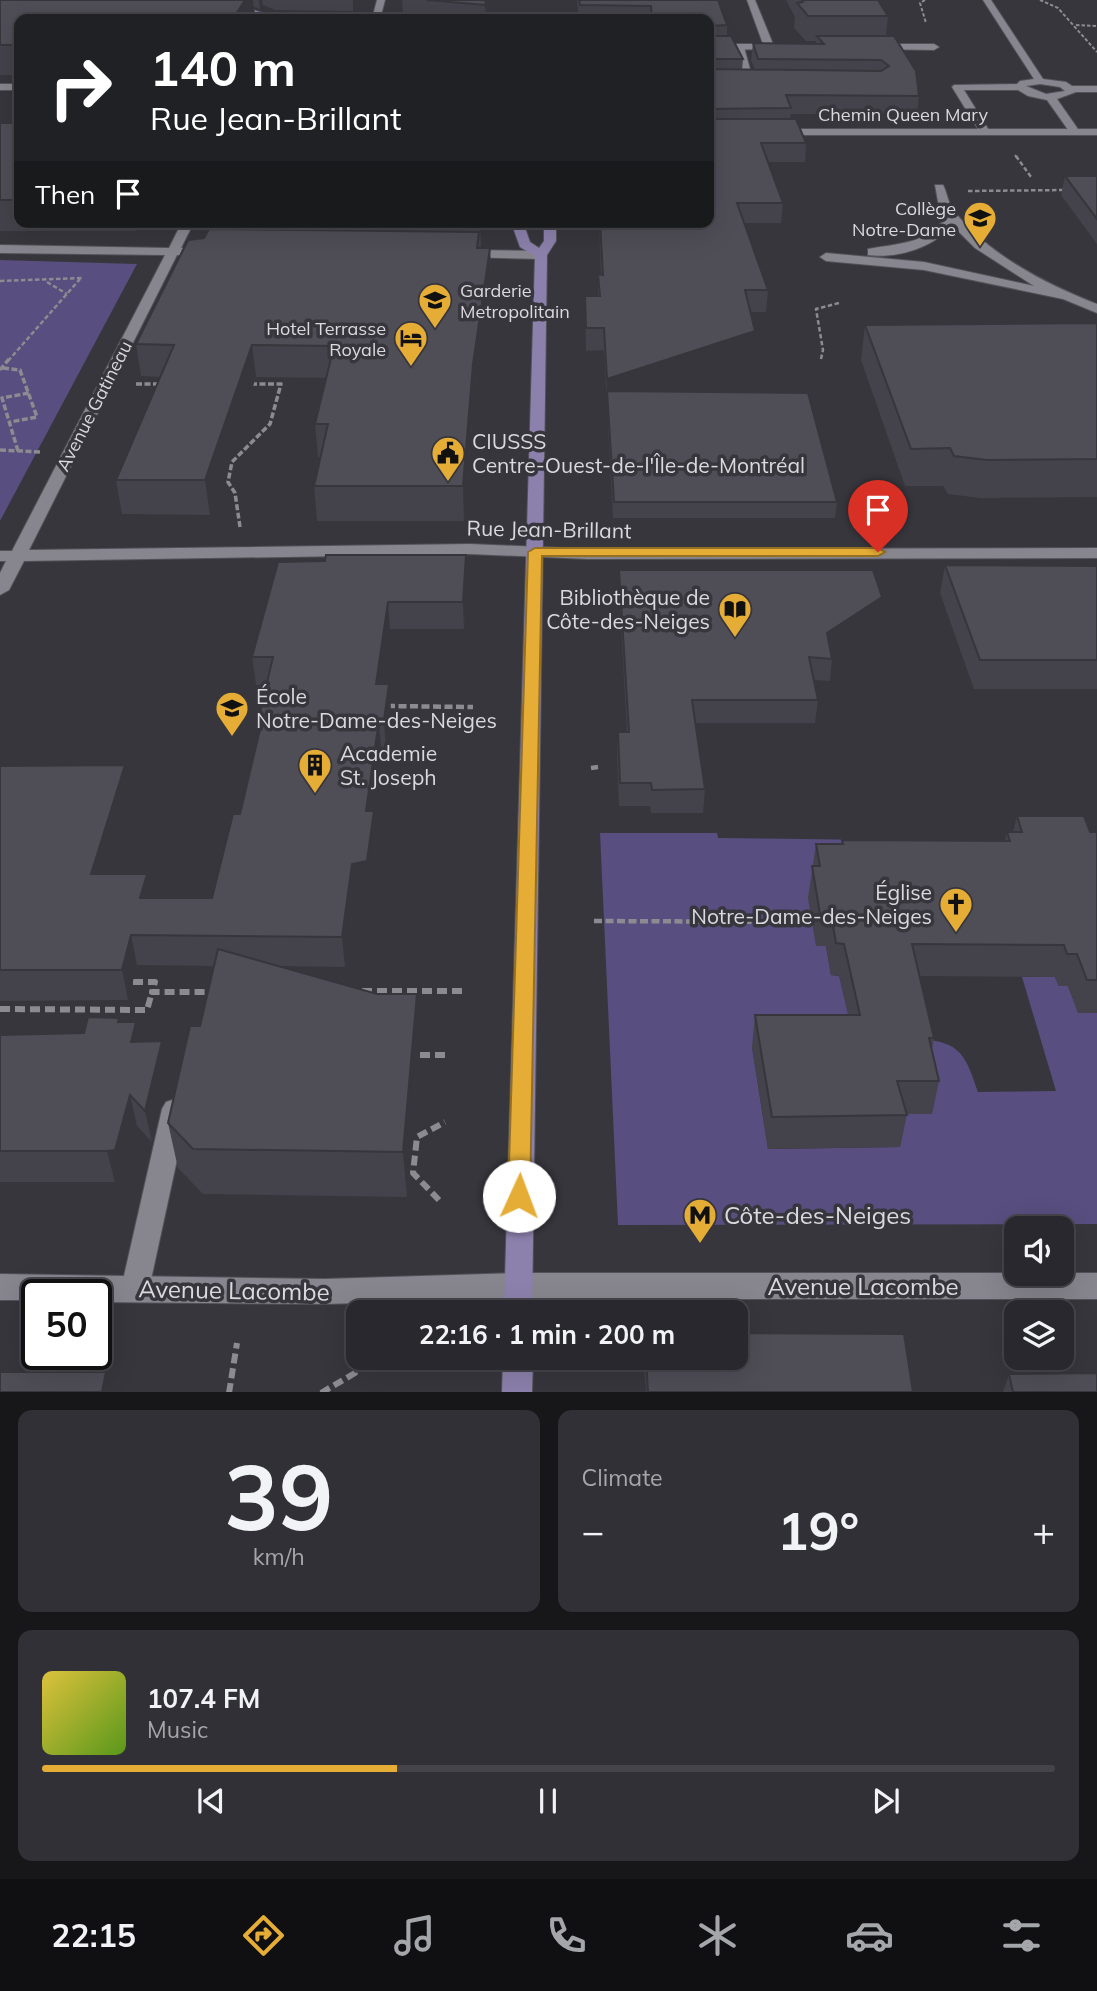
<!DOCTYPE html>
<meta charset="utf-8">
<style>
body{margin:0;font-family:Mulish,sans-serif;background:#313036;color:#f1f3f6;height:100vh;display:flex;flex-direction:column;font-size:26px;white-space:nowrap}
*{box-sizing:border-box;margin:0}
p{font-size:23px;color:#a5a6aa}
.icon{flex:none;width:38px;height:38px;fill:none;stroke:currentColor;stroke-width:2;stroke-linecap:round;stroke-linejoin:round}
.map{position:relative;height:1392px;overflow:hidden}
.details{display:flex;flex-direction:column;gap:18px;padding:18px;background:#171619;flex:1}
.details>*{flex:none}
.hud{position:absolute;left:14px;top:14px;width:700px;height:214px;border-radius:14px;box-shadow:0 7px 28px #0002,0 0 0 2px #45444a;background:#202124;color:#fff;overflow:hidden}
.tools{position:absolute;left:1004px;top:1216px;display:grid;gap:14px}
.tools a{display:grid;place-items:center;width:70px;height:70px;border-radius:14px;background:#29282e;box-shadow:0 7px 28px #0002,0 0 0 2px #45444a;font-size:35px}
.speed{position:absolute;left:21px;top:1279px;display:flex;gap:14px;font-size:35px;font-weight:700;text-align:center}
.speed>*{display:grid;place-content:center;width:91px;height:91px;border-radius:50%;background:#29282e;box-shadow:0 7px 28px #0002,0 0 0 2px #45444a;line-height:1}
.speed .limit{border:4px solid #111;border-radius:10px;background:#fff;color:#111}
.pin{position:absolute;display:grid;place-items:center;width:60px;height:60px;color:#fff;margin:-72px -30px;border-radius:50% 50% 50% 0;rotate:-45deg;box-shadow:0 0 7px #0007}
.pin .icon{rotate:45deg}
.me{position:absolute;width:77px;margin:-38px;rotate:2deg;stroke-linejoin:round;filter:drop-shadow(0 0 5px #0008)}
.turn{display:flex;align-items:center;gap:24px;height:147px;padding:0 21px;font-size:32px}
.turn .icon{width:91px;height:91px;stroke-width:2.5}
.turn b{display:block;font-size:49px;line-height:60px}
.then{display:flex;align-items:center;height:66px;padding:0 21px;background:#0003;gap:14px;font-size:26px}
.big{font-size:52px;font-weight:700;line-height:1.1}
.details .card{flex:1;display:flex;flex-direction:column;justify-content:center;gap:10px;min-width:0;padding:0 24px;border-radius:14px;background:#313036}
.details .dial{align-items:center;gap:0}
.dial b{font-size:91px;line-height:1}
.song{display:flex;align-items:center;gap:21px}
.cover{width:84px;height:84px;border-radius:10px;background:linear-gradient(135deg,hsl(50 70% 55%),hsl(90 70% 35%))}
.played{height:7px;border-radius:4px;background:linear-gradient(90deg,#e5ad35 35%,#45444a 35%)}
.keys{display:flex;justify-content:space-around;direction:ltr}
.heat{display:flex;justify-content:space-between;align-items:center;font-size:38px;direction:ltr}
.details .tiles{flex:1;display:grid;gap:18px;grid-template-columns:1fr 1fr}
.card:last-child{grid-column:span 2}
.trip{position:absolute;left:346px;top:1300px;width:402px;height:70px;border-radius:14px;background:#29282e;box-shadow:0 7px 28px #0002,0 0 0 2px #45444a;font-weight:700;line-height:70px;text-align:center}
.menu{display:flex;height:112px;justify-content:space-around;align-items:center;background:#101012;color:#a5a6aa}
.menu .icon{width:49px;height:49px}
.menu .on{color:#e5ad35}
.menu b{font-size:32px;color:#f1f3f6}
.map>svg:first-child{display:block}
.green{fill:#584e7f}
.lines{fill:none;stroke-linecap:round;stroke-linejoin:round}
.service-casing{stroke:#535258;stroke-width:2}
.pedestrian-casing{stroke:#535258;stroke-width:2}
.minor-casing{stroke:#535258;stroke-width:2}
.tertiary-casing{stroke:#535258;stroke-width:2}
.secondary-casing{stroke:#535258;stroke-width:2}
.path-far4{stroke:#8c8b91;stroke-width:2;stroke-dasharray:3.5 2;stroke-linecap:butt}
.path-far3{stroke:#8c8b91;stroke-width:2.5;stroke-dasharray:4.5 2.5;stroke-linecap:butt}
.path-far2{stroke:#8c8b91;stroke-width:3.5;stroke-dasharray:6 2.5;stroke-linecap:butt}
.path-far1{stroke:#8c8b91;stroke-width:4.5;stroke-dasharray:8 3.5;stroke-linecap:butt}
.path{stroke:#8c8b91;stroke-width:6;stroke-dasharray:10 5;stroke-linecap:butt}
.service{fill:#87858e;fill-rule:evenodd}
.pedestrian{fill:#87858e;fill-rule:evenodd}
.minor{fill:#87858e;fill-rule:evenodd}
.tertiary{fill:#87858e;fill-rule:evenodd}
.secondary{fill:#8c81ac;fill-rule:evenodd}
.wall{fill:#44424a}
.shaded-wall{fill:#37363c}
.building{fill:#4f4d56;stroke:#37363c;stroke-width:2}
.route{fill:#e5ad35;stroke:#957022;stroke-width:2}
.labels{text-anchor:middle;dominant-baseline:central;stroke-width:7;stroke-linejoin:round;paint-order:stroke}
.far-street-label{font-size:18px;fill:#dad9de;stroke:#37363d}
.far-poi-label{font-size:18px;fill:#dad9de;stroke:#37363d;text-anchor:end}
.poi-label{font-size:21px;fill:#dad9de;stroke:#37363d;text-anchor:start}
.street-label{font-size:21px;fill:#dad9de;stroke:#37363d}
.near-poi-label{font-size:24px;fill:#dad9de;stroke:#37363d;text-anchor:start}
.near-street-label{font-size:24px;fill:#dad9de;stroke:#37363d}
</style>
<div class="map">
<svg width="1097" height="1393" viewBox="0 0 1097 1393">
<rect width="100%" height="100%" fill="#37363d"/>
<g class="green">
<polygon points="0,260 137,264 0,521"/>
<path d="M 600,833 L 717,833 L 718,838 L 1030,842 L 816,945 L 826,946 L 831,975 L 839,976 L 865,1047 L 752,1047 L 768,1149 L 900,1147 L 921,1039 C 962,1042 966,1057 978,1092 L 1056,1091 L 1022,977 L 1055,977 L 1059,986 L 1068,986 L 1078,1012 L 1097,1013 L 1097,1224 L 618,1225 Z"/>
</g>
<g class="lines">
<defs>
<g id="service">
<polygon points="739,44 744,47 754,84 746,82 734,47"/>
<path d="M 935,185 L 943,185 C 947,192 948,203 953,210 C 988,254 1043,283 1097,304 L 1097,313 L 1063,299 L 924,270 L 826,261 L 820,257 L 826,253 L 924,262 L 1034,286 L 975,248 L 952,225 C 934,248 896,259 868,255 L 868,249 C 899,243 925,245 946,217 L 939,207 Z"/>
<polygon points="175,1099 184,1102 188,1109 149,1289 145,1298 135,1302 125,1298 121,1289 162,1109 166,1102"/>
</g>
<path id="pedestrian" d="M 983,0 L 991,0 L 1043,79 L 1066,82 L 1072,86 L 1097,86 L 1097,92 L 1076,92 L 1057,99 L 1080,132 L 1079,134 L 1071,134 L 1047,100 L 1028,96 L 1018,90 L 964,90 L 990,132 L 981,134 L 952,87 L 954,85 L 1017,84 L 1020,81 L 1034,79 ZM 1040,84 L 1060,87 L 1065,91 L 1046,94 L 1026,86 Z"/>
<g id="minor">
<polygon points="377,0 385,0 380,19 372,19"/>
<polygon points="747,0 755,0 773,44 781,45 781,49 709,50 709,44 763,44"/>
<polygon points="874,44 934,44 939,47 934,50 871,49 869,47"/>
<rect x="0" y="84" width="19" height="6"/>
<polygon points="182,222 194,222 181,248 209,248 215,252 209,256 177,255 29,550 470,544 587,549 1097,548 1097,558 587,559 470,554 24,561 9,590 0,595 0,573 6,561 0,561 0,551 12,551 165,255 0,253 0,245 169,248"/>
<polygon points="467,250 541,251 547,255 541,259 463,257 463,251"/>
<polygon points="518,1273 1097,1273 1097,1299 518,1299 324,1304 96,1302 96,1295 37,1295 37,1300 0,1300 0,1274 324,1279"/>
</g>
<polygon id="tertiary" points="1097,129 1097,135 776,135 771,132 776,129"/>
<g id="secondary">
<polygon points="207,0 220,0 283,19 270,19"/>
<polygon points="511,222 523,222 530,242 539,248 544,241 544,222 556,222 556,241 547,255 532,1312 504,1312 535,256 520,247"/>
<polygon points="503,1358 533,1358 532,1393 502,1393"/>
</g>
</defs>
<use href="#service" class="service-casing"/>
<use href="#pedestrian" class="pedestrian-casing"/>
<use href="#minor" class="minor-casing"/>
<use href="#tertiary" class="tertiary-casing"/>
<use href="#secondary" class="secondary-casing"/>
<g class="path-far4">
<polyline points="925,0 920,3 926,23"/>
<polyline points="1040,0 1058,8 1097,52"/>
<polyline points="1076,25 1097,26"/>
<polyline points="1015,155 1017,158"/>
</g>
<g class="path-far3">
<polyline points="1016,156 1031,177"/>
<polyline points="968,191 1065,190"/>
<polyline points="0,281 83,278"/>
<polyline points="47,282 67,294"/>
<polyline points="821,359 823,350 816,309 839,303"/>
<polyline points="8,361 80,279"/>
</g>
<g class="path-far2">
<polyline points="3,368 20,370 37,417 10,422"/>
<polyline points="0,370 9,359"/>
<polyline points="136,384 162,384"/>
<polyline points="0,450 41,452"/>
<polyline points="18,451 2,398 29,393"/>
<polyline points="240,527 235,493 228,482 232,462 270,424 281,384 248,384"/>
</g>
<g class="path-far1">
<polyline points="387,706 473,707"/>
<polyline points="591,768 598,767"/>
<polyline points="594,921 812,922"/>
</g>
<g class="path">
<polyline points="133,982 155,982 152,992 214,992"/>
<polyline points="362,991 466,991"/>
<polyline points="0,1009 147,1010 152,992"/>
<polyline points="420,1055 449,1055"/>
<polyline points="439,1200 413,1173 417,1137 445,1122"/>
<polyline points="229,1393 237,1343"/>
<polyline points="321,1393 355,1373 357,1344"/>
</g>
<use href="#service" class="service"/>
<use href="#pedestrian" class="pedestrian"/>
<use href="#minor" class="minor"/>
<use href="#tertiary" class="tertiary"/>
<use href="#secondary" class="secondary"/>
</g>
<g class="wall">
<polygon points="0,0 353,0 353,11 275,10 263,5 260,9 254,7 255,17 19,19 19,75 0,75"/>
<polygon points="402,0 488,0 486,19 465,19 403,14"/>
<polygon points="577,0 718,0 727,25 727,36 743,59 742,70 755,70 751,60 753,43 816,44 816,41 806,41 794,28 795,17 786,0 878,0 888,16 886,36 919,96 917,114 791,114 790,119 806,143 805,162 768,162 783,203 781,223 744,223 768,290 766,312 751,312 754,353 640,391 837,502 835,518 613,518 604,350 586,351 585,296 598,296 598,274 601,275 599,224 597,224 596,222 709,222 709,19 579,19"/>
<polygon points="0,123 19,123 19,222 141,222 136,231 0,231"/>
<polygon points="1065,176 1097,176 1097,244 1061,195"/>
<polygon points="217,222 483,222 481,248 479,248 490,248 491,278 474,397 464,521 317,521 314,486 320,457 318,457 315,424 326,378 256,377 210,515 122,514 116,480 160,377 141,376 136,344 204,238 218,229"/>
<polygon points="1097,323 1097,497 980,498 948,494 943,486 905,486 861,360 865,325"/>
<polygon points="466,555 467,582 464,629 390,629 382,684 389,684 391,712 386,749 381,749 372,811 376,841 369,891 355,894 345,967 279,966 420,1039 407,1197 203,1194 178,1168 168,1123 200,1026 214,966 137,965 128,1000 0,1001 0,766 131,795 107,874 151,898 212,898 240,814 260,732 258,721 267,685 256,685 252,657 325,561"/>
<polygon points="945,565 1097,566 1097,689 974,689 940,593"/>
<polygon points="619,570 878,619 831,651 832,659 830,681 814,680 818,700 815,723 695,723 705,789 703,813 651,813 650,806 619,806 617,755 618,732 627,732 619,592"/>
<polygon points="1017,816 1090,832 1097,832 1097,1013 1078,1013 1068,986 1059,986 1055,977 919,976 934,1038 932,1049 939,1081 932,1114 907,1114 900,1147 768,1149 752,1047 755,1015 848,1015 839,976 831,975 826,946 816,946 808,898 816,844 841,844 842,840 1005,841 1007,832 1013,832"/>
<polygon points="119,1018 120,1022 140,1041 162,1041 168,1072 152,1142 137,1126 123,1181 115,1182 0,1182 0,1035 84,1033"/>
<polygon points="643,1358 737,1358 913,1392 646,1392"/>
<polygon points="1009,1374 1097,1392 1003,1392"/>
</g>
<g class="shaded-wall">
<polygon points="245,0 253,0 255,17 254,19 233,19"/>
<polygon points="259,0 262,0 263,5 260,9"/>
<polygon points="486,0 488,0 485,19 485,5"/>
<polygon points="135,222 141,222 136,231"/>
<polygon points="480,222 483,222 481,248 480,223"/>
<polygon points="490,248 491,278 474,397 464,521 463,486 473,364"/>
<polygon points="755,331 754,353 608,402 607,391 606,403 607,379"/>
<polygon points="252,345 256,377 210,515 205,480"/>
<polygon points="466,555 467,582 464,629 463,602"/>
<polygon points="882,597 878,619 824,656 827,633"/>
<polygon points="388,602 390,629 378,712 376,684"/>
<polygon points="389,684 391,712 386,749 384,720"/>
<polygon points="379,720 381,749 368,841 366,811"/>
<polygon points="125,765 131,795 98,904 91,874"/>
<polygon points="374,811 376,841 369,891 355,894 345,967 342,937 352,864"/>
<polygon points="147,874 153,904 140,898"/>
<polygon points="131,935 137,965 128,1000 122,970"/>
<polygon points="417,994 420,1039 407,1197 403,1152"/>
<polygon points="136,1022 142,1053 131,1042"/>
<polygon points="162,1041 168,1072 152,1142 145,1111"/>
<polygon points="130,1095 137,1126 123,1181 115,1182 107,1151"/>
<polygon points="106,1372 112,1392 102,1392"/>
</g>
<g class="building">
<polygon points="0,0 245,0 233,19 19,19 19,45 0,45"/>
<polygon points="427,0 486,0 485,5"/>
<polygon points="579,0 718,0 727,25 709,26 709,19 652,19 651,6 580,5"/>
<polygon points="802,0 878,0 888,16 808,16 797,3 803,2"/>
<polygon points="709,35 710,36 731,36 743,59 710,59 709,60"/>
<polygon points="817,36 894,36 916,71 919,96 786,95 791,108 709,109 709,69 881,71 889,66 881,60 758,59 753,43 824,44"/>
<polygon points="709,118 710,119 796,119 806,143 761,143 783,203 737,203 768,290 745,290 755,331 607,379 604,328 586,328 585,296 600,296 598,274 603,275 600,222 709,222"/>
<rect x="0" y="123" width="19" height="77"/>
<polygon points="1065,176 1097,176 1097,219"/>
<polygon points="389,222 480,222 480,223"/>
<polygon points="209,229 479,232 477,248 490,248 473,364 463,486 314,486 328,424 315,424 334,346 252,345 205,480 116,480 174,345 136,344 188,240 204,238"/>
<polygon points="1097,323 1097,459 987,460 954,456 950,448 911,449 865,325"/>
<polygon points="607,391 808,393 837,502 614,502"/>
<polygon points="326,555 466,555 463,602 388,602 376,684 389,684 384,720 379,720 366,811 374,811 367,861 352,864 342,937 131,935 122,970 0,970 0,766 125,765 91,874 147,874 140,898 212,898 233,814 240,814 262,721 258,721 273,657 252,657 278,562 325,561"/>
<polygon points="945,565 1097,566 1097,660 980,660"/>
<polygon points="619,570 873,570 882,597 827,633 832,659 809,657 818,700 692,700 705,789 652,790 651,783 620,783 618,732 629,732"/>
<polygon points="1017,816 1084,816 1090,832 1097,832 1097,980 1087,980 1077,954 1067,954 1064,945 912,944 934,1038 929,1038 939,1081 897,1081 907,1115 772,1117 755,1015 860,1015 844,944 836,943 831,914 820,914 812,866 820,866 816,844 843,844 842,840 1010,841 1007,832 1022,832"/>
<polygon points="218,949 377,994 417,994 403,1152 193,1149 168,1123 190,1026 200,1026"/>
<polygon points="88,1017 119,1018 118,1022 136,1022 131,1042 162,1041 145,1111 130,1095 115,1150 107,1151 0,1151 0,1035 84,1033"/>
<polygon points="737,1333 904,1334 913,1392 648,1392 646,1358 737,1358"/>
<polygon points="0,1372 106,1372 102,1392 0,1392"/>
<polygon points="1097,1373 1097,1392 1013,1392 1009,1374"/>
</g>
<polygon class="route" points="535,548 878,548 885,552 878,556 542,556 530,1196 527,1202 519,1205 511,1202 508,1196 528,552"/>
<defs>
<symbol id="school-pin" viewBox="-11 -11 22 30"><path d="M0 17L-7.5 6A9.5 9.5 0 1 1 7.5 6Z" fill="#e5ad35" stroke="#37363d"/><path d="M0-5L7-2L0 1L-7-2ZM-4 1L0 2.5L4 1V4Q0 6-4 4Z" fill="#111"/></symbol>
<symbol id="hotel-pin" viewBox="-11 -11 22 30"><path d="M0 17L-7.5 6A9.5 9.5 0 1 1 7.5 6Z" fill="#e5ad35" stroke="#37363d"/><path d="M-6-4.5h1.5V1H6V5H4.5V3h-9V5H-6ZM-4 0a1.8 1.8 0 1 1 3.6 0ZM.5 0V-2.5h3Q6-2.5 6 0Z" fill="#111"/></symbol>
<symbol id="civic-pin" viewBox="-11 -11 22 30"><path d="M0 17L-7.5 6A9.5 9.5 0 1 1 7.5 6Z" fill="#e5ad35" stroke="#37363d"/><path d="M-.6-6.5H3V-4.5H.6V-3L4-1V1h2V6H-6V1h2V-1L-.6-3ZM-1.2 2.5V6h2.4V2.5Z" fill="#111"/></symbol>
<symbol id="library-pin" viewBox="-11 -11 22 30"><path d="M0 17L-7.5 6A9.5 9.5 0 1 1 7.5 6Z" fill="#e5ad35" stroke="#37363d"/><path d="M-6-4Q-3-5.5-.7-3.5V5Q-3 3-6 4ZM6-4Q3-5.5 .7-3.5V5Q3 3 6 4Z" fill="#111"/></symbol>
<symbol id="building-pin" viewBox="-11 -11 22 30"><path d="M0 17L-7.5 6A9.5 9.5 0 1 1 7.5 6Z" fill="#e5ad35" stroke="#37363d"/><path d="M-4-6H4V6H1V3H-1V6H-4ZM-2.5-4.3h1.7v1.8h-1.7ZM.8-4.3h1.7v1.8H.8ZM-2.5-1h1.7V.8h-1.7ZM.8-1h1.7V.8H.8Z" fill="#111"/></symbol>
<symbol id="church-pin" viewBox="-11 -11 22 30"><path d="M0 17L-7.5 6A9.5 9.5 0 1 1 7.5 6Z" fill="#e5ad35" stroke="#37363d"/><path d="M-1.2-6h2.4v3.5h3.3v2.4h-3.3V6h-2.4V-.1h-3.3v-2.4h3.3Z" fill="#111"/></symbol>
<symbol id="metro-pin" viewBox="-11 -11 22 30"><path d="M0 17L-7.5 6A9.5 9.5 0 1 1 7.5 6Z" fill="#e5ad35" stroke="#37363d"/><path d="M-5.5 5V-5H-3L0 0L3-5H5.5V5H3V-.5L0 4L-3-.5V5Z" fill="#111"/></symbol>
</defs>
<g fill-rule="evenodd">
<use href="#school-pin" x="961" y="199" width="38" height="52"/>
<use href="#school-pin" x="416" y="281" width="38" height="52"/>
<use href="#hotel-pin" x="392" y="319" width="38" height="52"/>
<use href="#civic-pin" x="429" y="434" width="38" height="52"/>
<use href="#library-pin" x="716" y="590" width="38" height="52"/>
<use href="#school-pin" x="213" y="689" width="38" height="52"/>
<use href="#building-pin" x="296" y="746" width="38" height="52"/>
<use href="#church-pin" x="937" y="885" width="38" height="52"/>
<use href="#metro-pin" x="681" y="1196" width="38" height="52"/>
</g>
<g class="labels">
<g class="far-street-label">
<text x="903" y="114">Chemin Queen Mary</text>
<text transform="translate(94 406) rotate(-63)">Avenue Gatineau</text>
</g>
<g class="far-poi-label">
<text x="956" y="208">Collège<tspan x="956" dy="21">Notre-Dame</tspan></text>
<text x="460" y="290" text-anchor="start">Garderie<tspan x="460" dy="21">Metropolitain</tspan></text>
<text x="386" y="328">Hotel Terrasse<tspan x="386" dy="21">Royale</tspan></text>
</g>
<g class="poi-label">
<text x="472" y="441">CIUSSS<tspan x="472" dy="24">Centre-Ouest-de-l'Île-de-Montréal</tspan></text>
<text x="710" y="597" text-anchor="end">Bibliothèque de<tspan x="710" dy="24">Côte-des-Neiges</tspan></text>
<text x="256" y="696">École<tspan x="256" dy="24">Notre-Dame-des-Neiges</tspan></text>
<text x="340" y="753">Academie<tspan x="340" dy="24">St. Joseph</tspan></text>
<text x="932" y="892" text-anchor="end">Église<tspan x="932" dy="24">Notre-Dame-des-Neiges</tspan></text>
</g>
<g class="street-label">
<text transform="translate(549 529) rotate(1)">Rue Jean-Brillant</text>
</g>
<g class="near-poi-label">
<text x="724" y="1215">Côte-des-Neiges</text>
</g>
<g class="near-street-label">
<text x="863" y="1286">Avenue Lacombe</text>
<text transform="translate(234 1290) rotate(1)">Avenue Lacombe</text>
</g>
</g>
</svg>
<div class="tools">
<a><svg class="icon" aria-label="sound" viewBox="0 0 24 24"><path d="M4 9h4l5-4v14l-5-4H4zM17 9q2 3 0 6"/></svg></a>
<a><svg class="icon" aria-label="layers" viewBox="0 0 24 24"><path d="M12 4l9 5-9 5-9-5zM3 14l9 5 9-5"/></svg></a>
</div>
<div class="speed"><div class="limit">50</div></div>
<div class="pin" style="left:878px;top:552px;background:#d93025"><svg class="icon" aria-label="arrive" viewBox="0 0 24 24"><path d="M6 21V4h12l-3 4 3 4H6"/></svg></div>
<svg class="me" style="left:519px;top:1196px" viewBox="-20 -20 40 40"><circle r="19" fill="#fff"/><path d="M0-13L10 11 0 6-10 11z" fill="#e5ad35"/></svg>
<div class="trip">22:16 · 1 min · 200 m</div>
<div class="hud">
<div class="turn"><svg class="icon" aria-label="right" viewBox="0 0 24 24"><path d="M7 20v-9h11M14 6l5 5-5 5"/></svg><div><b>140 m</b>Rue Jean-Brillant</div></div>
<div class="then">Then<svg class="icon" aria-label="arrive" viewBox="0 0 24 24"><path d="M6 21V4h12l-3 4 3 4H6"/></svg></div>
</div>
</div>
<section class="details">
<div class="tiles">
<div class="card dial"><b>39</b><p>km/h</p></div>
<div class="card"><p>Climate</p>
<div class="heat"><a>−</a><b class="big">19°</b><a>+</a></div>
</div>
<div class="card">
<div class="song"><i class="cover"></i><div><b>107.4 FM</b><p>Music</p></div></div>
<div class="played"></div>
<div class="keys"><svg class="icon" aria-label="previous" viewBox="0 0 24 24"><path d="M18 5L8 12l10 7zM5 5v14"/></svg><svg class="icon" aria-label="pause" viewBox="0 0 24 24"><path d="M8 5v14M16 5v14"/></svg><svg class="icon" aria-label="next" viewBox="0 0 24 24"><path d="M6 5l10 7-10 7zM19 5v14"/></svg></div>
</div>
</div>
</section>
<nav class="menu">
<b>22:15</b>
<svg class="icon on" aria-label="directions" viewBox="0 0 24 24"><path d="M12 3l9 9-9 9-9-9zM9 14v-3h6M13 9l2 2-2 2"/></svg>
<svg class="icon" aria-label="music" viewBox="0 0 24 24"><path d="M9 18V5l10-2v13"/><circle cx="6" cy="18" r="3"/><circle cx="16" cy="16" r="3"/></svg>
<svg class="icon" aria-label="phone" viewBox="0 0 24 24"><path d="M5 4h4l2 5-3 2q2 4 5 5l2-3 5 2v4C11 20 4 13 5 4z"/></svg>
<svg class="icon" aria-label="climate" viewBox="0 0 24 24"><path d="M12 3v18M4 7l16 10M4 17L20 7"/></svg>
<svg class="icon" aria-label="car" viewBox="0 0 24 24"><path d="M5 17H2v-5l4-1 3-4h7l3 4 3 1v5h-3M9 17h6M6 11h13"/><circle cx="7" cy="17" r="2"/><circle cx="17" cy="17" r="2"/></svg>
<svg class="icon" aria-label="filters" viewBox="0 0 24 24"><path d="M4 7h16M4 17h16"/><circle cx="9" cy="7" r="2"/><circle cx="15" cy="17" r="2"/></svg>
</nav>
